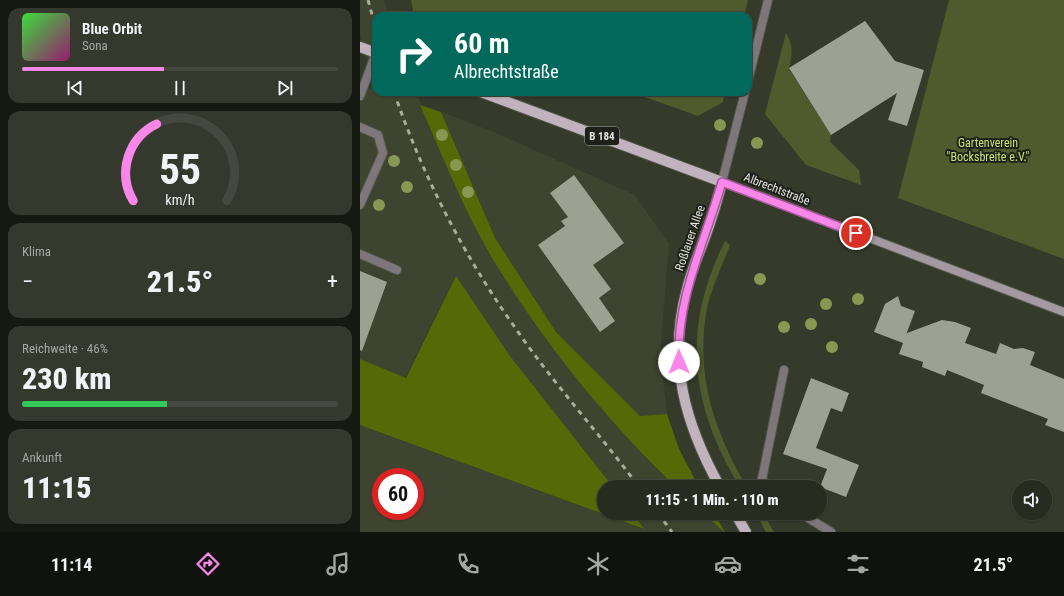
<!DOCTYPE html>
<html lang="de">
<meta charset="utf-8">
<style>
body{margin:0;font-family:"Roboto Condensed",sans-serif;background:#34382d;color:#f1f3f6;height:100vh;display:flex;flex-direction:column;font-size:15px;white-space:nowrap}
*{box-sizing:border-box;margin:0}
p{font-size:13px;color:#a5a7a5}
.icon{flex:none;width:22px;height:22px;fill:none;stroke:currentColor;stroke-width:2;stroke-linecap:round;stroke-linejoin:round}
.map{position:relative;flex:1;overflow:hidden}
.details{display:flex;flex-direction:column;gap:8px;padding:8px;background:#161812;width:360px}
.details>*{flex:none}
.banner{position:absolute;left:12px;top:12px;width:380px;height:84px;border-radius:12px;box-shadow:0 1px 3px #0004,0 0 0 1px #44483e;background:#00695c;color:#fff;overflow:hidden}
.controls{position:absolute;left:652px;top:480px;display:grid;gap:8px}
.controls a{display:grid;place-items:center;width:40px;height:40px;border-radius:50%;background:#282c20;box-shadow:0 1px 3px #0004,0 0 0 1px #44483e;font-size:20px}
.speed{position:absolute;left:12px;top:468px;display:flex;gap:8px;font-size:20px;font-weight:700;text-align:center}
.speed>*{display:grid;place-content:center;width:52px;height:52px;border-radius:50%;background:#282c20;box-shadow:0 1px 3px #0004,0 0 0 1px #44483e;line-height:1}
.speed .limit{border:6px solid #d22;background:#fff;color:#111}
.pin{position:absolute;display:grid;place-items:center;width:34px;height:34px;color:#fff;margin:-17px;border:2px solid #fff;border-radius:50%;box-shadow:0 1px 4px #0007}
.me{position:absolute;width:44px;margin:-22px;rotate:359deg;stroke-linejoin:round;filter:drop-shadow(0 0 3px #0008)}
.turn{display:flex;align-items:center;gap:14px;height:84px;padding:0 16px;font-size:18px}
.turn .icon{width:52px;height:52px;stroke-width:2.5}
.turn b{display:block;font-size:28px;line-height:34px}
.big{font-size:30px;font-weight:800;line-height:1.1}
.details .card{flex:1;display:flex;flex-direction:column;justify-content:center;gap:6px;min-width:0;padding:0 14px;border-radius:12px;background:#34382d}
.details .dial{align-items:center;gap:0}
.dial svg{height:104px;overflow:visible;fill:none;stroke:#44483e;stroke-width:7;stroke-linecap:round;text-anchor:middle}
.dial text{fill:#f1f3f6;stroke:none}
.song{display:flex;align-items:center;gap:12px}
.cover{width:48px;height:48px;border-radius:6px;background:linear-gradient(135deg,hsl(120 70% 55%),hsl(320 70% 35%))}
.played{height:4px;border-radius:2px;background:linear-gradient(90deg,#f987e9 45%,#44483e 45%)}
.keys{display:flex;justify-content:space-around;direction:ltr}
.heat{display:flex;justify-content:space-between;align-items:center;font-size:22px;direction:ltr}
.charge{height:6px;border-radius:3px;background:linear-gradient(90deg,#34c759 46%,#44483e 0)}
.trip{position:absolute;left:237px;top:480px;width:230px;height:40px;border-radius:20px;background:#282c20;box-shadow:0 1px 3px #0004,0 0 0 1px #44483e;font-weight:800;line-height:40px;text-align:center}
.menu{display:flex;height:64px;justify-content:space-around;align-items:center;background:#10120d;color:#a5a7a5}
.menu .icon{width:28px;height:28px}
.menu .active{color:#f987e9}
.menu b{font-size:18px;color:#f1f3f6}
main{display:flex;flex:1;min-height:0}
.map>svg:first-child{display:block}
.built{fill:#3e442f;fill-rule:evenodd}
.green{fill:#4f5b2c}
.forest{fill:#576906}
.building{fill:#9ca191}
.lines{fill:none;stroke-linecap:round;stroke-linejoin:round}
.lane-casing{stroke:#54594b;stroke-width:10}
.street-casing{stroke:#54594b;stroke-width:10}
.secondary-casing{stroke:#54594b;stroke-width:10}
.primary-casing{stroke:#54594b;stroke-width:12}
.lane{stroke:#7d767b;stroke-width:8}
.street{stroke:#7d767b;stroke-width:8}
.secondary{stroke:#a399a1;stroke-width:8}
.primary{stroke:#c1b3be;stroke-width:10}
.rail{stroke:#a8aca1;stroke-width:3;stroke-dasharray:5 5;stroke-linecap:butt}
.tree{fill:#869852}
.route-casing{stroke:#a25897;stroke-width:10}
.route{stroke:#f987e9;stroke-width:7}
.labels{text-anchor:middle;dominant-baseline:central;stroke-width:4;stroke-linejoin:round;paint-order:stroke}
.shield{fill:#1e2019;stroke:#a6a9a1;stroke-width:1}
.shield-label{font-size:11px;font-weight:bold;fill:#e1e4db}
.park-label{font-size:12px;fill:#c8e472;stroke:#1e2019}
.street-label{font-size:12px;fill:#e1e4db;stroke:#1e2019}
</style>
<main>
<section class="details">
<div class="card">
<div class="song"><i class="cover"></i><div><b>Blue Orbit</b><p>Sona</p></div></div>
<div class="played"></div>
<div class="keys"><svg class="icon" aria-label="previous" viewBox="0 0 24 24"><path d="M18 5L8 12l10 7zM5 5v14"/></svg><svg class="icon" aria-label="pause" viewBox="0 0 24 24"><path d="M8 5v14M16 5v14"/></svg><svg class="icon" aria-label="next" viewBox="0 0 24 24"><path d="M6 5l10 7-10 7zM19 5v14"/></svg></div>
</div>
<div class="card dial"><svg viewBox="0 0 100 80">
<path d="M14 69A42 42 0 1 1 86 69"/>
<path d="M14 69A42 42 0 0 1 32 10" stroke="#f987e9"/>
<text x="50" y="56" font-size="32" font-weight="700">55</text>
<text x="50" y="72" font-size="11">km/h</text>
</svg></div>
<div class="card"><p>Klima</p>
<div class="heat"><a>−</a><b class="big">21.5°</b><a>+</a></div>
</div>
<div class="card"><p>Reichweite · 46%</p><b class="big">230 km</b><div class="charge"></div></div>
<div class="card"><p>Ankunft</p><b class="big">11:15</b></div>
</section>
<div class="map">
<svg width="704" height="532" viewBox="0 0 704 532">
<rect width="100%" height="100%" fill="#353a2b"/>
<g class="built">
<polygon points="0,0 24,0 30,16 16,16 16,92 56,92 99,193 137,266 242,410 297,470 316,487 253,487 150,356 96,276 45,378 0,359 0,86 13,90 0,35"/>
<polygon points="81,112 134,132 275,195 309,244 300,355 307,414 280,416 196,332 135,238"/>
<path d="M 0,425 L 283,529 L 272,513 L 343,513 L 364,532 L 0,532 ZM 21,477 L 55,477 L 55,511 L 21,511 Z"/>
</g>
<g class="green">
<polygon points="51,0 388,0 384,16 57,16 54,15"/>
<polygon points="589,0 704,0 704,259 538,198"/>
<path d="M 426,33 C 434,46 432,54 429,69 L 471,135 L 470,142 L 499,170 L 501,185 L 446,165 L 405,114 Z"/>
<polygon points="271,92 365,92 363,102 338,116"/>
<path d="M 365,241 L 370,245 C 362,267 350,290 346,314 C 336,377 355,433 387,487 L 380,487 C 330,406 321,328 365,241 Z"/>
<polygon points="396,513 403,513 414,532 406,532"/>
</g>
<g class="forest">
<path d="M 60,105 L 81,112 L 135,238 L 196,332 L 280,416 L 307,414 L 319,449 L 339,487 L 316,487 C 250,425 184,343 137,266 C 106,216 84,159 60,105 Z"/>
<polygon points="96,276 150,356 253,487 244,487 244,513 272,513 284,529 0,425 0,359 46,378"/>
<polygon points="343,513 354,513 365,532 364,532"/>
</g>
<g class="building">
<polygon points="505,21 535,61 564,70 547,126 528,120 537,93 471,135 429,68"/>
<polygon points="214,175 264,243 233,265 251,289 239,298 255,321 240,332 178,245 205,226 201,221 208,217 190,193"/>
<polygon points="0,271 27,282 2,351 0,350"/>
<polygon points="538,296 541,306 555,311 546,335 547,333 582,320 595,322 611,328 605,343 636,354 640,343 654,349 663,348 675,352 670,365 704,379 704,432 685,425 688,419 621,393 624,385 587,370 585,376 562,367 563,362 539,354 543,343 514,332 525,304"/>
<polygon points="451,378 489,393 482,412 471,408 456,448 499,465 486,497 460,487 467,469 423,454"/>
</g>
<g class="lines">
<defs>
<g id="lane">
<polyline points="0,96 16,53"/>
<polyline points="0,127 18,135 23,153 0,205"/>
<polyline points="0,254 37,270"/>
<polyline points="402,479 424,370"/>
</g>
<g id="street">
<polyline points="388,81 408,0"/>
<polyline points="362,182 385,92"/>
<polyline points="402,479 409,487"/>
<polyline points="440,513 471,532"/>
</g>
<polyline id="secondary" points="362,182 704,312"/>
<g id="primary">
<polyline points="0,47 16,53"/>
<path d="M 121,92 L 362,182 C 357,202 351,221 344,240 C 338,256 331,272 327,289 C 307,361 325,424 360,487"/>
<polyline points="375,513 386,532"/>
</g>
</defs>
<use href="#lane" class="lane-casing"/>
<use href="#street" class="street-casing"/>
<use href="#secondary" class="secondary-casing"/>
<use href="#primary" class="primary-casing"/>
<use href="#lane" class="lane"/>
<use href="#street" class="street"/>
<use href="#secondary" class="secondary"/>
<use href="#primary" class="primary"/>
<g class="rail">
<polyline points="8,0 16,29"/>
<path d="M 34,92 C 63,177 104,256 156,329 C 194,384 239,433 279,487"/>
<polyline points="298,513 312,532"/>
</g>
</g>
<g class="tree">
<circle cx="360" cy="125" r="6"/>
<circle cx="82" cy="135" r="6"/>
<circle cx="397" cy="143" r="6"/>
<circle cx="34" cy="161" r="6"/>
<circle cx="96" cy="165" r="6"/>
<circle cx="47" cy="187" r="6"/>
<circle cx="108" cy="192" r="6"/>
<circle cx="19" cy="205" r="6"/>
<circle cx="400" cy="279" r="6"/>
<circle cx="498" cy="299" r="6"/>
<circle cx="466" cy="304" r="6"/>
<circle cx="451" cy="324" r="6"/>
<circle cx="424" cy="327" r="6"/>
<circle cx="472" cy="347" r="6"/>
</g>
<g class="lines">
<defs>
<path id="route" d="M 319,362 C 316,298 345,242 362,182 L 496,233"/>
</defs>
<use href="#route" class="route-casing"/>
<use href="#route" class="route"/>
</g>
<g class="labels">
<rect class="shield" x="225" y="127" width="34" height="18" rx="3"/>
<g class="shield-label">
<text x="242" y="136">B 184</text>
</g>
<g class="park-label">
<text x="628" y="143">Gartenverein<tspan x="628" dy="14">"Bocksbreite e.V."</tspan></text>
</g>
<g class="street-label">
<text transform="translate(417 189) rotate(21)">Albrechtstraße</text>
<text transform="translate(330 238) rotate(-71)">Roßlauer Allee</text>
</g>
</g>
</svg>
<div class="controls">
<a><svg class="icon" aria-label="sound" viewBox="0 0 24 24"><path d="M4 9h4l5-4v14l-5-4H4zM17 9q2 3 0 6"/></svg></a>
</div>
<div class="speed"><div class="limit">60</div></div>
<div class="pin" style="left:496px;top:233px;background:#d93025"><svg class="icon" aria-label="arrive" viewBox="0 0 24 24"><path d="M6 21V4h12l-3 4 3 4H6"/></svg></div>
<svg class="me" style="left:319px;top:362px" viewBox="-20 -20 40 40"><circle r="19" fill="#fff"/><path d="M0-13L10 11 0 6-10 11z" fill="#f987e9"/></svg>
<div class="trip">11:15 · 1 Min. · 110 m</div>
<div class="banner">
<div class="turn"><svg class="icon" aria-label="right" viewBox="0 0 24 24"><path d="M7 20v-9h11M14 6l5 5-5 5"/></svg><div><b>60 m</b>Albrechtstraße</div></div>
</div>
</div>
</main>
<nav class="menu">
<b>11:14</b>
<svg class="icon active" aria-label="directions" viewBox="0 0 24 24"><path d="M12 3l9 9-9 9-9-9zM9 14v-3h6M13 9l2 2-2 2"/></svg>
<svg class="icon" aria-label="music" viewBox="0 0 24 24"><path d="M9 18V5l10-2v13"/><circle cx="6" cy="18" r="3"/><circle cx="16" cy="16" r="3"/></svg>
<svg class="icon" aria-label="phone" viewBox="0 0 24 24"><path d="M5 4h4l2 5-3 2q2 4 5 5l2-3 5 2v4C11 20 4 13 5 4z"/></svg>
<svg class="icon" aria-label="climate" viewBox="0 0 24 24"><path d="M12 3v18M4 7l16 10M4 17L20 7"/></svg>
<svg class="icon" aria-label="car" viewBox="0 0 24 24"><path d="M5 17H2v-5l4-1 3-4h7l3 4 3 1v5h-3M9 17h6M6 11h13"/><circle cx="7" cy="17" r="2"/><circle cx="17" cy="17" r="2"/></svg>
<svg class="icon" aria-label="filters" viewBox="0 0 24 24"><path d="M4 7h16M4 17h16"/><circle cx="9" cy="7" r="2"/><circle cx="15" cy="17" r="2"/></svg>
<b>21.5°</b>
</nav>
